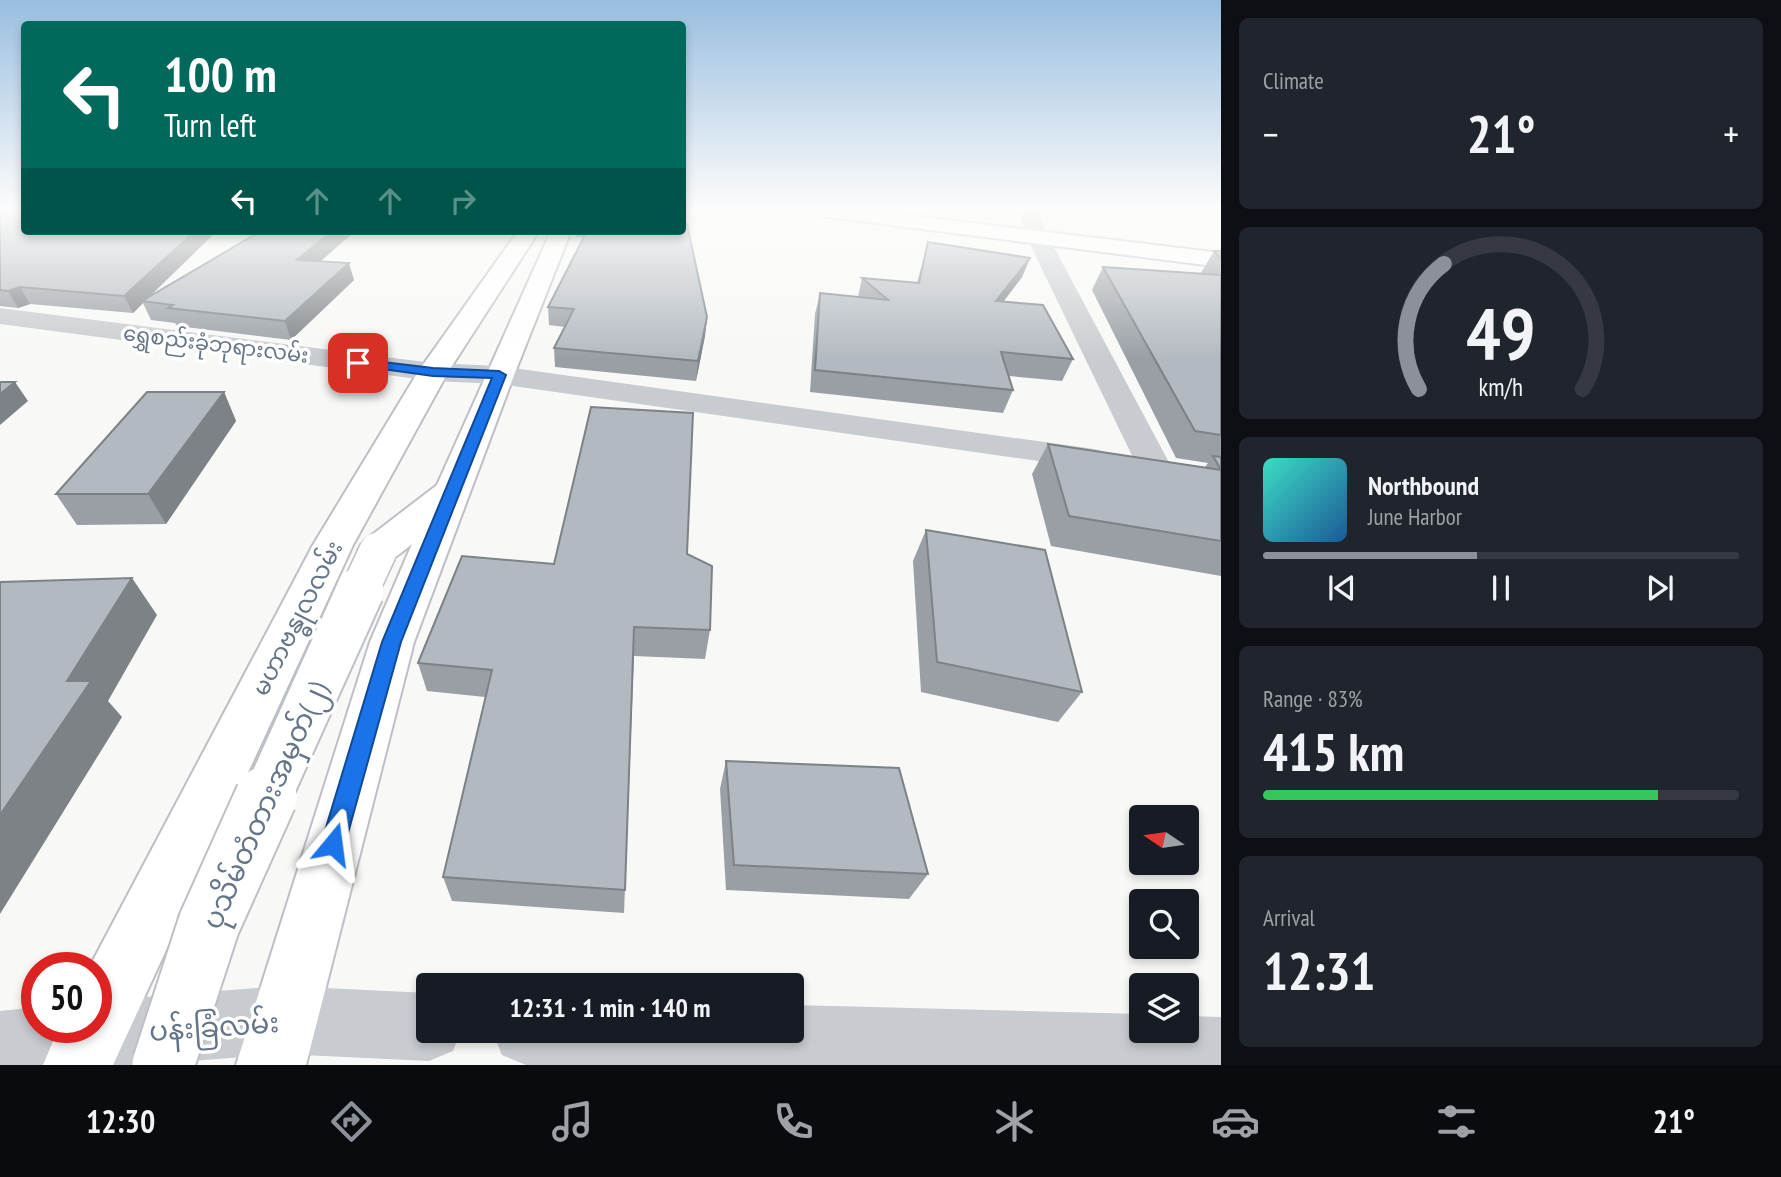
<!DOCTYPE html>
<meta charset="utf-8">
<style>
body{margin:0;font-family:"PT Sans Narrow","Noto Sans Myanmar",sans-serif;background:#20242c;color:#f1f3f6;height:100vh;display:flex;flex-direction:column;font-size:26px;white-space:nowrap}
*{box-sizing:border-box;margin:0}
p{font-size:23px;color:#9ea1a6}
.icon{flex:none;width:38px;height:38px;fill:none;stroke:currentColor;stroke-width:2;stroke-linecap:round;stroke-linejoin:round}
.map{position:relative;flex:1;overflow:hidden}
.details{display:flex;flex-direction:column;gap:18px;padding:18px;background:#0d0f14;width:560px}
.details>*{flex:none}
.guide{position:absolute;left:21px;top:21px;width:665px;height:214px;border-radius:7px;box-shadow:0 4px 10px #0003;background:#00695c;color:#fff;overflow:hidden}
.needle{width:46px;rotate:283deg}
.fabs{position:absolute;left:1129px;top:805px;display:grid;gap:14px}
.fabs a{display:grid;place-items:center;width:70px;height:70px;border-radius:7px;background:#171b24;box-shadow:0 4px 10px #0003;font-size:35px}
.speed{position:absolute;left:21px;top:952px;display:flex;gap:14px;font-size:35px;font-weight:700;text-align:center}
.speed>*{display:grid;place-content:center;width:91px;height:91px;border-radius:50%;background:#171b24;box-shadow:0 4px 10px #0003;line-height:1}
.speed .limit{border:10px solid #d22;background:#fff;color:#111}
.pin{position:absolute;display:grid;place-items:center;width:60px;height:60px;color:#fff;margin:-30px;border-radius:14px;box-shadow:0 4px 10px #0006}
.me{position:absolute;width:77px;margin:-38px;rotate:16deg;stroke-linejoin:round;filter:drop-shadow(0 0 5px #0008)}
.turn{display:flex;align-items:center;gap:24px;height:147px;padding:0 28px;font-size:32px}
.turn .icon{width:91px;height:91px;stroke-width:2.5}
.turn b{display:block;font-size:49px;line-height:60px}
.lanes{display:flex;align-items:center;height:66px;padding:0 28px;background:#0003;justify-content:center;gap:35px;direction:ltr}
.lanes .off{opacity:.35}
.big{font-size:52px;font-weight:700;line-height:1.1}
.details .card{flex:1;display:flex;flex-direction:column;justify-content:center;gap:10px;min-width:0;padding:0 24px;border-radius:10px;background:#20242c}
.details .dial{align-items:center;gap:0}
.dial svg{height:182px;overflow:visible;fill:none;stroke:#363941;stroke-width:7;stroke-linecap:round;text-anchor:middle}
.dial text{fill:#f1f3f6;stroke:none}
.song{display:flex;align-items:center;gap:21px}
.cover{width:84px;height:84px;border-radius:10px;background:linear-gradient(135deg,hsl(170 70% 55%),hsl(210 70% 35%))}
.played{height:7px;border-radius:4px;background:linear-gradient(90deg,#8c9099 45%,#363941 45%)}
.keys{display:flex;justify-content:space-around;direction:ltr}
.heat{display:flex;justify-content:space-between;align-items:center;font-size:38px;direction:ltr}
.charge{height:10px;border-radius:5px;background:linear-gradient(90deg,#34c759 83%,#363941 0)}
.trip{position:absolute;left:416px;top:973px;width:388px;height:70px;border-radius:7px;background:#171b24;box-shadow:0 4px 10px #0003;font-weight:700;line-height:70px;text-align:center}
.menu{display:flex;height:112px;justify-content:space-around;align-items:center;background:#090b0e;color:#9ea1a6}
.menu .icon{width:49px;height:49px}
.menu .active{color:#8c9099}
.menu b{font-size:32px;color:#f1f3f6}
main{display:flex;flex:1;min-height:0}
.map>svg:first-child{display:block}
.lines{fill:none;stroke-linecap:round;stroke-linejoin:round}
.secondary-casing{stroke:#bcc0c6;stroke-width:4}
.street{fill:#c8cbcf;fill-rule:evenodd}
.secondary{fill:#fff;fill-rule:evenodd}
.secondary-bridge-far2-casing{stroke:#bcc0c6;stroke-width:40;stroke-linecap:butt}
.secondary-bridge-far1-casing{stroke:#bcc0c6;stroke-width:51;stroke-linecap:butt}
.secondary-bridge-casing{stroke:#bcc0c6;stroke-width:65;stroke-linecap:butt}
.secondary-bridge-far2{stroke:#fff;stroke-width:37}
.secondary-bridge-far1{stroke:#fff;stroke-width:47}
.secondary-bridge{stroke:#fff;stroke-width:61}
.wall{fill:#999fa5}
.shaded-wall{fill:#7d8286}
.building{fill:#b2b9c0;stroke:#7d8286;stroke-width:2}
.route{fill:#1a73e8;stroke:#114b97;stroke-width:2}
.labels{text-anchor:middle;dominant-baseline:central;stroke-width:7;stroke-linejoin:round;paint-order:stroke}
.far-street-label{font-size:21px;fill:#657589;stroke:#fff}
.street-label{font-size:24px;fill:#657589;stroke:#fff}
.near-street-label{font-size:28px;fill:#657589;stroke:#fff}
</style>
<main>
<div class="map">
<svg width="1221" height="1065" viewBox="0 0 1221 1065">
<rect width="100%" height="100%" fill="#f8f9f6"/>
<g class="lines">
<defs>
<g id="secondary">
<polygon points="810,210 866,210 1221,253 1221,267 820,216"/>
<polygon points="518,231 539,231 448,372 353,545 113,1065 43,1065 59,1027 96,1027 96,968 89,968 313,545 418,372"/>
<path d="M 551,231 L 571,231 L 514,375 L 414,642 L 306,1065 L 236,1065 L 370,642 L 412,544 C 395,558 386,567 364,561 L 358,551 L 364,541 L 437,485 Z"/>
</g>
</defs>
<use href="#secondary" class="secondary-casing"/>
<g class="street">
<polygon points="1018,210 1038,210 1048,236 1172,468 1167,476 1155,479 1143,476 1138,468 1026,236"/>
<polygon points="0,308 433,363 499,366 1094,449 1106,452 1111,459 1106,466 1094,469 499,384 433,381 0,324"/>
<polygon points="282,986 429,993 429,1031 461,1031 453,1051 429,1061 282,1054 140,1065 0,1065 0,1011 37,1007 37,1027 96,1027 96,1001"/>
<polygon points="793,1005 1141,1014 1141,1031 1186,1031 1186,1016 1221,1017 1221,1065 526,1065 502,1055 492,1031 793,1031"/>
</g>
<use href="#secondary" class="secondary"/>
<defs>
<polyline id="secondary-bridge-far2" points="359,592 378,551"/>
<polyline id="secondary-bridge-far1" points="266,799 360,591"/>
<polyline id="secondary-bridge" points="163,1065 209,924 266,797"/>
</defs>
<use href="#secondary-bridge-far2" class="secondary-bridge-far2-casing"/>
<use href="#secondary-bridge-far1" class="secondary-bridge-far1-casing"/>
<use href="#secondary-bridge" class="secondary-bridge-casing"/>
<use href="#secondary-bridge-far2" class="secondary-bridge-far2"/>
<use href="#secondary-bridge-far1" class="secondary-bridge-far1"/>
<use href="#secondary-bridge" class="secondary-bridge"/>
</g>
<g class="wall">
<polygon points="0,210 149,297 355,231 321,261 354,280 291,340 177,326 175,323 151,320 143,303 133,313 30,304 18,308 0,306"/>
<polygon points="576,231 682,231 707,317 705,336 696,381 555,367 554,348 565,327 549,325 548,307 584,237 576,237"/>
<polygon points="928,242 1030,258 1022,277 1003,302 1073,359 1062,381 1009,376 1013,390 1003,413 810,392 815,314 820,293 858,297 862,278 917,283"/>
<polygon points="1214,251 1221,251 1221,576 1051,546 1032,474 1048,444 1205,467 1208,463 1176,458 1092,290 1103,267 1202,274 1201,273"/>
<polygon points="224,392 236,421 166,524 77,525 56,494"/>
<polygon points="926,530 1082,692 1058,722 921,692 913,561"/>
<polygon points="687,554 710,630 705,659 634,656 624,913 452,901 443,877 485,697 427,691 418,663"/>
<polygon points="726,761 928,874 909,899 726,890 720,789"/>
</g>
<g class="shaded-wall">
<polygon points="195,231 217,231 144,302 142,301 143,303 133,313 124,296"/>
<polygon points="332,231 355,231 302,277 297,260"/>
<polygon points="1030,258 1022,277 988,322 996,301"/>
<polygon points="349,263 354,280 291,340 285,321"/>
<polygon points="20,287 30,304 18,308 8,291"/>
<polygon points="707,317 705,336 696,381 698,361"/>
<polygon points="15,382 28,401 0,425 0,394"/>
<polygon points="224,392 236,421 166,524 148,494"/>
<polygon points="132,578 157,615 108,701 122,717 0,914 0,815 67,681"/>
</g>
<g class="building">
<polygon points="0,210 24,210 24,231 195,231 124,296 20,287 8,291 0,290"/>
<polygon points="682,224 687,224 707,317 698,361 554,348 574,309 548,307 587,231 682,231"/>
<polygon points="261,231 332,231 297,260 349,263 285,321 168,308 173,305 142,301"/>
<polygon points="928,242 1030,258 996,301 1043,305 1073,359 1001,352 1013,390 815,370 820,293 888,300 862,278 919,283"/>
<polygon points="1214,251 1221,251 1221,259"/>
<polygon points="1103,267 1221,275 1221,435 1195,431"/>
<polygon points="0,382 15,382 0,394"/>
<polygon points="147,392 224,392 148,494 56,494"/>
<polygon points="591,407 693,413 687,554 712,566 710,630 634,627 625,890 443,877 492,670 418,663 462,556 554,564"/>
<polygon points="1048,444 1221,470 1221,541 1069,516"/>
<polygon points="1213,456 1221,457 1221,470"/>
<polygon points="926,530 1045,550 1082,692 937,662"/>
<polygon points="132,578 67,681 91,681 0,815 0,582"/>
<polygon points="726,761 899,768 928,874 734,865"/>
</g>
<linearGradient id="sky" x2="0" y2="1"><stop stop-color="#99bee0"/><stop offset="0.58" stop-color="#fcfcfb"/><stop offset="1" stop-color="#fcfcfb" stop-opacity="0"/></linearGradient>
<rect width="1221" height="359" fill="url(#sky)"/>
<polygon class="route" points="358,359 433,368 499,371 506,375 401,642 345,844 341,852 333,856 325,852 321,844 382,642 492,378 433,376 354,365 352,363"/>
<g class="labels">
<g class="far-street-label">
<text transform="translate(216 344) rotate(7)">ရွှေစည်းခုံဘုရားလမ်း</text>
</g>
<g class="street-label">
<text transform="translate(297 618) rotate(-63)">မဟာဗန္ဓုလလမ်း</text>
</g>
<g class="near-street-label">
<text transform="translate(264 805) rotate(-66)">ပုသိမ်တံတားအမှတ်(၂)</text>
<text transform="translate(214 1026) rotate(-4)">ပန်းခြံလမ်း</text>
</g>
</g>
</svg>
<div class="fabs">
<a><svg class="needle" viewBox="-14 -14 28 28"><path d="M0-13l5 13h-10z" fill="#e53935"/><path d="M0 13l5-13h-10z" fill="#9ea1a6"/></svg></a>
<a><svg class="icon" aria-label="search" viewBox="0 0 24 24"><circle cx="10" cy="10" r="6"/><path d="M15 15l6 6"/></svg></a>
<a><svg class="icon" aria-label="layers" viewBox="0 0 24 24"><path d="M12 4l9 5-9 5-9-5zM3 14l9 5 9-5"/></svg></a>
</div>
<div class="speed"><div class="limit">50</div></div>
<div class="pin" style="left:358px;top:363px;background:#d93025"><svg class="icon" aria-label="arrive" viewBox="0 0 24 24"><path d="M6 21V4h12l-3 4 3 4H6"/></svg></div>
<svg class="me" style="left:333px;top:844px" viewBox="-20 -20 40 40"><path d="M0-17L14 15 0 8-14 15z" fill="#1a73e8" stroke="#fff" stroke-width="4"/></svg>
<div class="trip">12:31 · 1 min · 140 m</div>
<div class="guide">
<div class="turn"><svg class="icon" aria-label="left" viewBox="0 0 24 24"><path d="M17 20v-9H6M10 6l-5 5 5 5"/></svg><div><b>100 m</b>Turn left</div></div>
<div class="lanes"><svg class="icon" aria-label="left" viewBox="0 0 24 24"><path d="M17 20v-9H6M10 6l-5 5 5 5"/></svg><svg class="icon off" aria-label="ahead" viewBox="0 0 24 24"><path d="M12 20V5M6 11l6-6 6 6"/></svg><svg class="icon off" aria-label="ahead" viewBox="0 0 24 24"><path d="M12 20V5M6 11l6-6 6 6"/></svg><svg class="icon off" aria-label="right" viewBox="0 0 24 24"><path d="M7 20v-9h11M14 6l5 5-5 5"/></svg></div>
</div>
</div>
<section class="details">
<div class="card"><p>Climate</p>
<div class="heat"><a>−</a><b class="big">21°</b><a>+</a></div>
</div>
<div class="card dial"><svg viewBox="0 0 100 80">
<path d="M14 69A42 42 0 1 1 86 69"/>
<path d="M14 69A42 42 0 0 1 25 14" stroke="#8c9099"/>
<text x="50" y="56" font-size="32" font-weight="700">49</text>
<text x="50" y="72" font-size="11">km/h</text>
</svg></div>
<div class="card">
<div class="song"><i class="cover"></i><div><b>Northbound</b><p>June Harbor</p></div></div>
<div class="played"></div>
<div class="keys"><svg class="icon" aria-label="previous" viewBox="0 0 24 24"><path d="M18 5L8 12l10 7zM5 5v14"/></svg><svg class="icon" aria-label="pause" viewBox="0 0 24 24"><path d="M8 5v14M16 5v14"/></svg><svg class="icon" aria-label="next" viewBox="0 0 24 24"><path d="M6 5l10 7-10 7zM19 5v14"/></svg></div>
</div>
<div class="card"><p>Range · 83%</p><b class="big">415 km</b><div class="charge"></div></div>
<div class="card"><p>Arrival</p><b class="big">12:31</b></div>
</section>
</main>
<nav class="menu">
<b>12:30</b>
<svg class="icon active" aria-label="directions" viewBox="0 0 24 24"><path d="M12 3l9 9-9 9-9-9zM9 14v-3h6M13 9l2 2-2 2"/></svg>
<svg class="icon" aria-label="music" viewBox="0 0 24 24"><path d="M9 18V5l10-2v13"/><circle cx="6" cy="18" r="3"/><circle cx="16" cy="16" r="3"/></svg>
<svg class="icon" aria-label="phone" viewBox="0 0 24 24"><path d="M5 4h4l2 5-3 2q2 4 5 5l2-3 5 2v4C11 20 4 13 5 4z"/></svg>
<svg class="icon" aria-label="climate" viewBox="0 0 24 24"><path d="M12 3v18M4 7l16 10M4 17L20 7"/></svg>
<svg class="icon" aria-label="car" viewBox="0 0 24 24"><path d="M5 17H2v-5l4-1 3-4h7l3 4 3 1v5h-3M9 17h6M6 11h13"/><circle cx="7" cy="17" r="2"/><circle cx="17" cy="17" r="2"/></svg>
<svg class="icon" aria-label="filters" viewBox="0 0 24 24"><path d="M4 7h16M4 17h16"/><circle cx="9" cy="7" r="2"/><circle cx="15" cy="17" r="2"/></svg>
<b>21°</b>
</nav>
